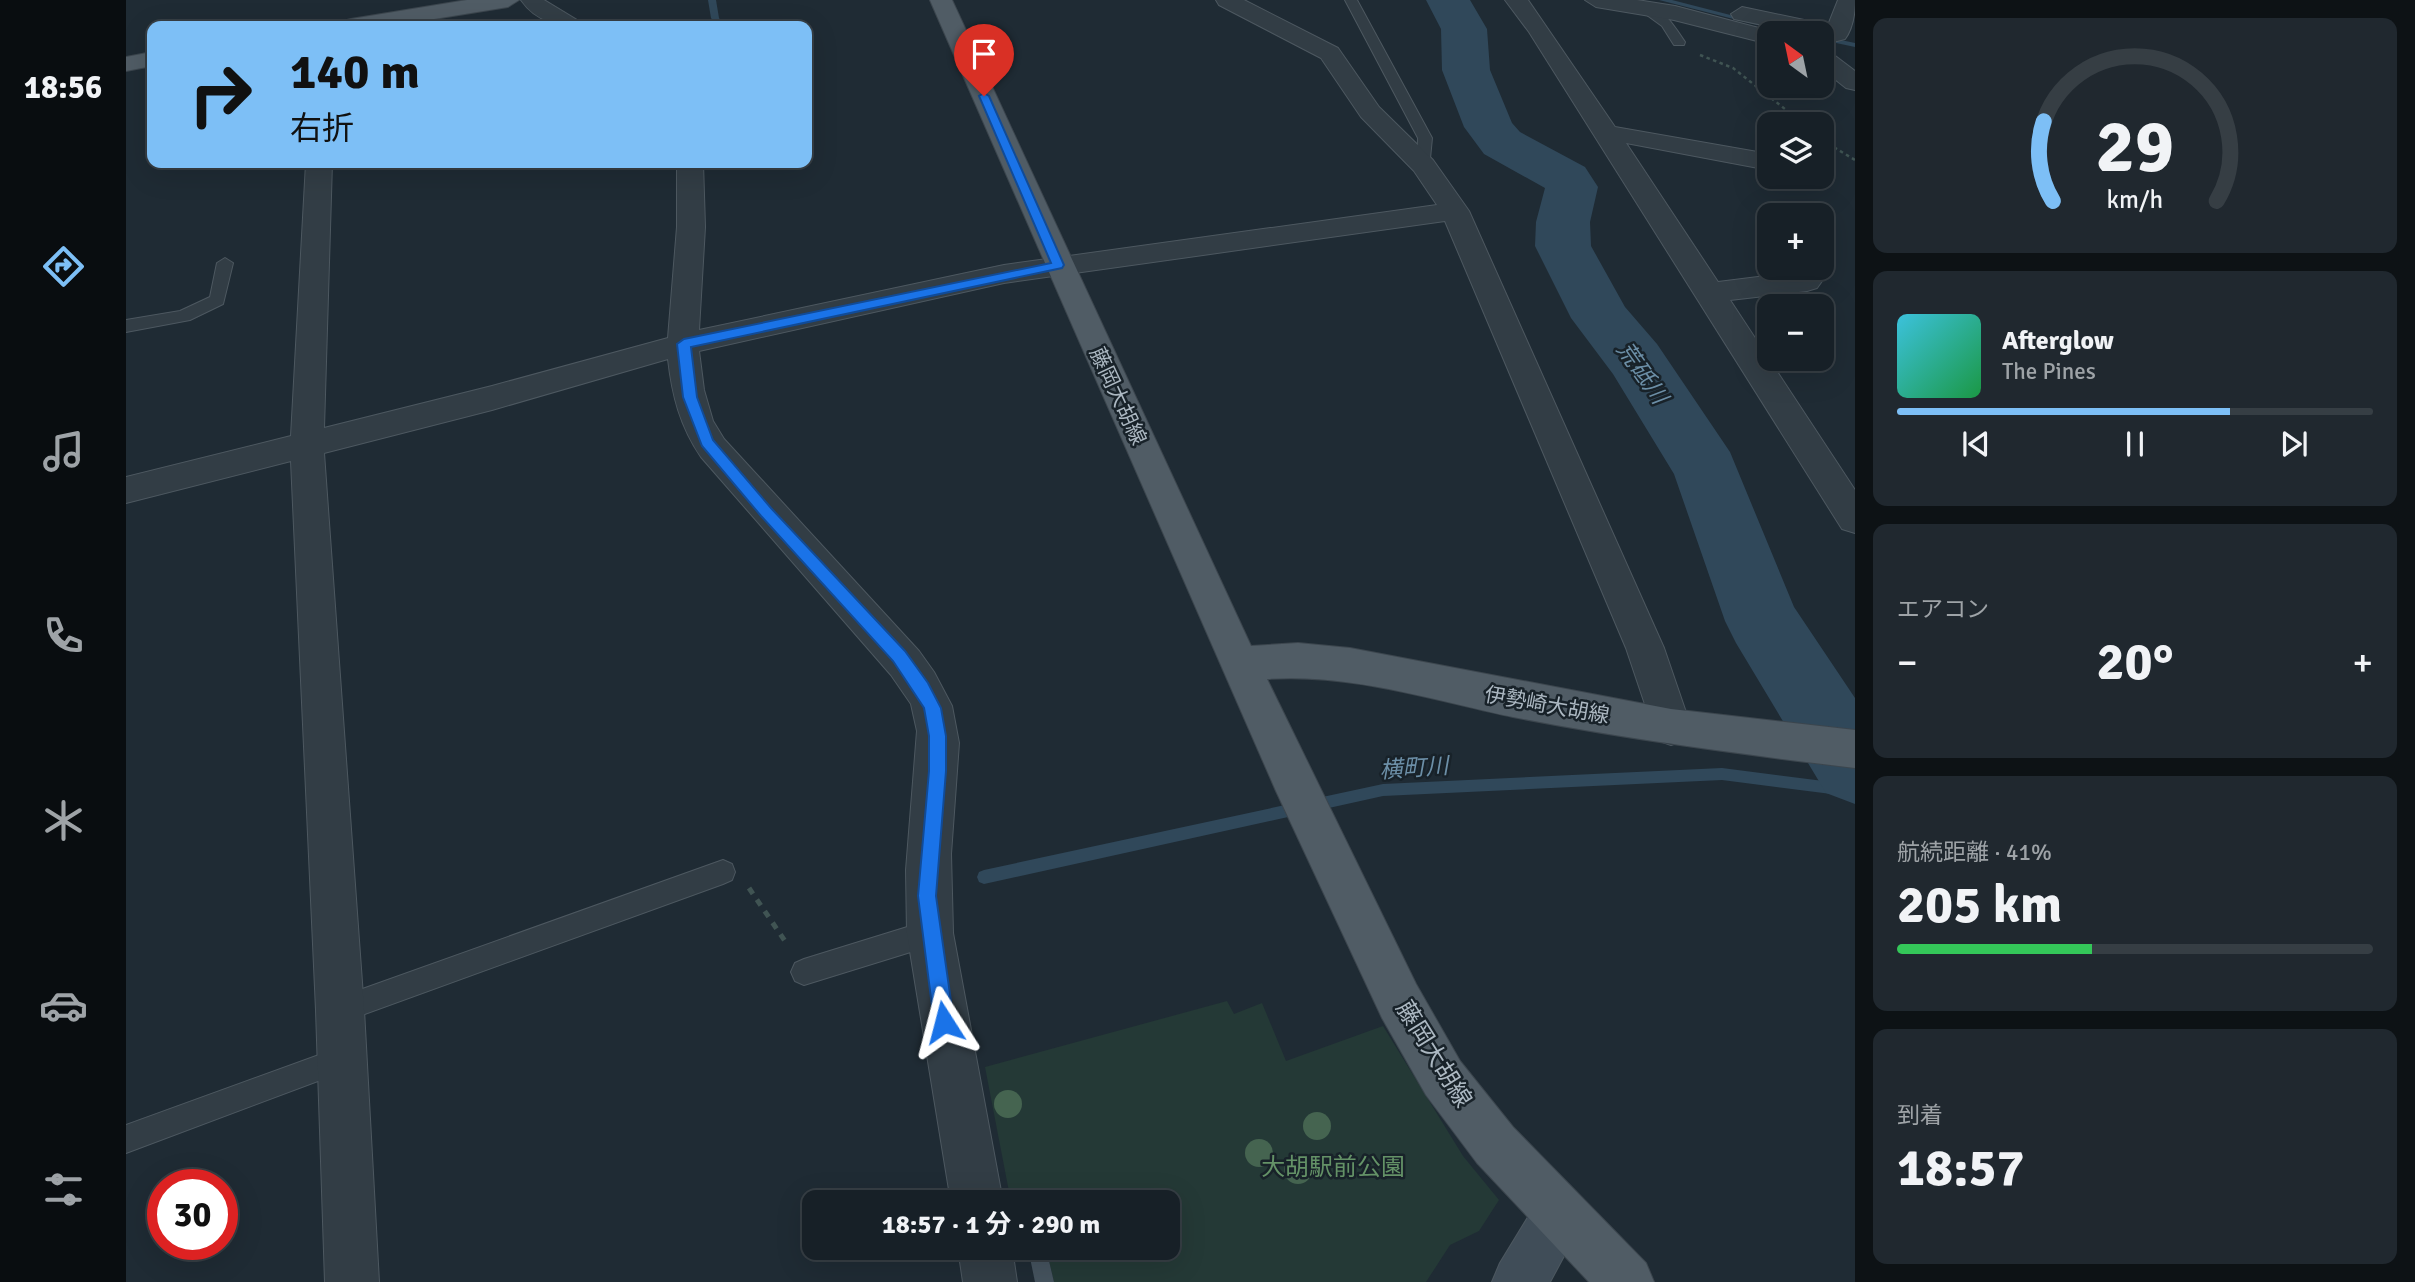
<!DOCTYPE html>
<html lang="ja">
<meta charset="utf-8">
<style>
body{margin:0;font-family:Signika,"Noto Sans JP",sans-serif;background:#20282f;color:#f1f3f6;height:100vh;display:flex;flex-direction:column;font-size:26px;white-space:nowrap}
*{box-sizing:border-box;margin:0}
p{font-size:23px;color:#9ea3a7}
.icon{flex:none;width:38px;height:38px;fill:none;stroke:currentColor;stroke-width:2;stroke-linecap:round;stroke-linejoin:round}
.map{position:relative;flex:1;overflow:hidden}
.panel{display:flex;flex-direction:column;gap:18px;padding:18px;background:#0d1215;width:560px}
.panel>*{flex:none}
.top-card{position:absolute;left:21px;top:21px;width:665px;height:147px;border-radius:14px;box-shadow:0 7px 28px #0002,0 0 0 2px #363e44;background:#7dbff6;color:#111;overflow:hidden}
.needle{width:46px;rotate:327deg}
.controls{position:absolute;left:1631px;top:21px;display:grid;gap:14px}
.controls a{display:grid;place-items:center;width:77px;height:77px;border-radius:14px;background:#172027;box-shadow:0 7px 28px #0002,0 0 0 2px #363e44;font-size:35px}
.speed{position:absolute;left:21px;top:1169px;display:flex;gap:14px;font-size:35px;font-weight:700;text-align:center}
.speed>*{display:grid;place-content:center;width:91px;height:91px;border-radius:50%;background:#172027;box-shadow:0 7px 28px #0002,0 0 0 2px #363e44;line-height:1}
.speed .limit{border:10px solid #d22;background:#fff;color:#111}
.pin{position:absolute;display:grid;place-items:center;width:60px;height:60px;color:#fff;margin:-72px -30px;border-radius:50% 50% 50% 0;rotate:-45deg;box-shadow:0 0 7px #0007}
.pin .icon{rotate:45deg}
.me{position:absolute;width:77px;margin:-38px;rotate:351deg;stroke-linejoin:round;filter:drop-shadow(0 0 5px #0008)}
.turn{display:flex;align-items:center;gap:24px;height:147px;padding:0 28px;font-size:32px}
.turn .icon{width:91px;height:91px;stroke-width:2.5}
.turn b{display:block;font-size:49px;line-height:60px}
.big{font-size:52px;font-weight:700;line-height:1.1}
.panel .widget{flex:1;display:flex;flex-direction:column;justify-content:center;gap:10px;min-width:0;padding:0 24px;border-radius:14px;background:#20282f}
.panel .dial{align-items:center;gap:0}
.dial svg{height:182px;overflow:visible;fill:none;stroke:#363e44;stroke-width:7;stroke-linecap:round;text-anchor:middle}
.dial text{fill:#f1f3f6;stroke:none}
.song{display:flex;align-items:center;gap:21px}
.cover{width:84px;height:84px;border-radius:10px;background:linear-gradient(135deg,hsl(190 70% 55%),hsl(140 70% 35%))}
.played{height:7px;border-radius:4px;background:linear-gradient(90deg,#7dbff6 70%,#363e44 70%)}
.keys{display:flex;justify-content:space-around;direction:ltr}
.heat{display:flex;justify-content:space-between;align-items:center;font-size:38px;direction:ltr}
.charge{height:10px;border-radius:5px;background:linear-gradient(90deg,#34c759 41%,#363e44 0)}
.trip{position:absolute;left:676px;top:1190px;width:378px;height:70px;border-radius:14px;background:#172027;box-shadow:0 7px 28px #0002,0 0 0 2px #363e44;font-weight:700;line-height:70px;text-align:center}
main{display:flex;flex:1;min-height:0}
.tabs{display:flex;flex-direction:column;width:126px;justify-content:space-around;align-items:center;background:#090d10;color:#9ea3a7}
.tabs .icon{width:49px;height:49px}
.tabs .on{color:#7dbff6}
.tabs b{font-size:32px;color:#f1f3f6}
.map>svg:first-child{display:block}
.green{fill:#243936}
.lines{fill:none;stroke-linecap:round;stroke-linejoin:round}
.stream{fill:#30485a;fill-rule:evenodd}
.river{fill:#30485a;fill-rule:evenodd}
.building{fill:#45535e}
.lane-casing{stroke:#4d5860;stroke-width:2}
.street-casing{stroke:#4d5860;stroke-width:2}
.secondary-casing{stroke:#4d5860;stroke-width:2}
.primary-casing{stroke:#3c464e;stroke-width:2}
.path-far1{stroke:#405453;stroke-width:2.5;stroke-dasharray:3.5 3.5;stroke-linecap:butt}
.path{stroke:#405453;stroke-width:5;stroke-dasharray:7 7;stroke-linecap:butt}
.lane{fill:#323d45;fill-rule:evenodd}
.street{fill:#323d45;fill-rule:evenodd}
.secondary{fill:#404d58;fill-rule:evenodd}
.primary{fill:#505c65;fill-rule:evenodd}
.tree{fill:#456450}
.route{fill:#1a73e8;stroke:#114b97;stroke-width:2}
.labels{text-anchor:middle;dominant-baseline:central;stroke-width:5;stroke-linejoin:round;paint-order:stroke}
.street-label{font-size:21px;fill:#acb8c2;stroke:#182229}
.water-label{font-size:23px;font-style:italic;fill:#6c8fa7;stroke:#182229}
.near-street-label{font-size:24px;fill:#acb8c2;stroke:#182229}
.near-park-label{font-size:24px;fill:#649267;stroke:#182229}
</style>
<main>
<nav class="tabs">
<b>18:56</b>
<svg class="icon on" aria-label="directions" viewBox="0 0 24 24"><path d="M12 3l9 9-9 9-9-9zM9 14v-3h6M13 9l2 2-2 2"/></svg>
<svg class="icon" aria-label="music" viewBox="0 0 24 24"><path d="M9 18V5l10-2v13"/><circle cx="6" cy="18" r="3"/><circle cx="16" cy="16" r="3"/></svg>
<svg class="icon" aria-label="phone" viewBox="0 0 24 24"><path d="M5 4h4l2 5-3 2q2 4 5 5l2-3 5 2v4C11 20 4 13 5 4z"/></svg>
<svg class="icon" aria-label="climate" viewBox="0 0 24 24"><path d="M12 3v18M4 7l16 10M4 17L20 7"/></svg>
<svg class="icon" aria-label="car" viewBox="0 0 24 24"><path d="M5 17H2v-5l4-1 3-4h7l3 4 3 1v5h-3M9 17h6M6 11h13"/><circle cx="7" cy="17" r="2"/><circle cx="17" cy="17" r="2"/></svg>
<svg class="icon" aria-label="filters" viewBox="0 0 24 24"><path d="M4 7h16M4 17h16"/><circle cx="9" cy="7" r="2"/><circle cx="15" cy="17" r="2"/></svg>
</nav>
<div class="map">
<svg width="1729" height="1282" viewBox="0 0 1729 1282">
<rect width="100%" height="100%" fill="#1f2b34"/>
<polygon class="green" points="1101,1001 1108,1014 1136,1003 1160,1061 1257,1026 1337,1156 1373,1200 1353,1231 1324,1245 1300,1282 928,1282 920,1248 1041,1248 1041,1202 885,1202 859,1067"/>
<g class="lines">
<g class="stream">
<polygon points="582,0 590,0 593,18 598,26 591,26 585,18"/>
<polygon points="1533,0 1546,0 1675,33 1663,33"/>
<polygon points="1696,36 1729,43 1729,47 1696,40"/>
<polygon points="1596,768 1729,785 1729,797 1596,780 1257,796 858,884 853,882 851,877 853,872 858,870 1257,784"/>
</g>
<polygon class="river" points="1300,0 1344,0 1361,29 1364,70 1386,123 1394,132 1459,167 1472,187 1464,222 1465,246 1499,307 1531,344 1604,452 1668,607 1729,698 1729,804 1700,793 1610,643 1599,621 1548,474 1487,374 1445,318 1409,246 1410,222 1419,188 1358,154 1338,127 1316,70 1315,29"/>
</g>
<polygon class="building" points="902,1248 920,1248 928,1282 909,1282"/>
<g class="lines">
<defs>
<g id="lane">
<polygon points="1219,0 1231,0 1306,138 1303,169 1298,170 1291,166 1292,138"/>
<path d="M 1514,4 C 1534,2 1549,27 1559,42 L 1558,45 L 1548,45 L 1536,26 L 1514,10 Z"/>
<polygon points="99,258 107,263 97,304 64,320 0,332 0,320 54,311 84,297 91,263"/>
<polygon points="597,860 606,864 609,872 606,880 597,884 214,1023 205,1019 201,1010 205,1001 214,997"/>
<polygon points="804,920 813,924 817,933 813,942 804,946 678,985 669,981 665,972 669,963 678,959"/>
<polygon points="215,1047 224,1051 228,1060 224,1069 0,1153 0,1125"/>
</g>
<g id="street">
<path d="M 395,0 L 418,0 L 461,26 C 434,27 411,23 395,0 Z"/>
<path d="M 1090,0 L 1118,0 L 1212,48 L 1253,107 L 1307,160 L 1343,211 L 1538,648 L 1565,727 L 1559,740 L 1545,745 L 1531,740 L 1500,648 L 1319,221 L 878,283 L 573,351 L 578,390 L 587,421 L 598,439 L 793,651 L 808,672 L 826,706 L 833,743 L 825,854 L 827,933 L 877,1202 L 825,1202 L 781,933 L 780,870 L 791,731 L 785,704 L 765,675 L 575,457 C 554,426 546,395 542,359 L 366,410 L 198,453 L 238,1010 L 253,1282 L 199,1282 L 190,1010 L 165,461 L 0,503 L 0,477 L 165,436 L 180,163 L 206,163 L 198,428 L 366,386 L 542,338 L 551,227 L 551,163 L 577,163 L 579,227 L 573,330 L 878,265 L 1311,205 L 1288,171 L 1235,117 L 1195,58 L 1093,5 Z"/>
<polygon points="1379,0 1402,0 1489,127 1643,154 1643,170 1500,143 1592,282 1681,271 1691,274 1696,281 1691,288 1681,291 1604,300 1729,490 1729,533 1716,529 1403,32"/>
<polygon points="1459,0 1511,0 1549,6 1652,33 1643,33 1643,44 1548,20 1470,7"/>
<path d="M 1712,0 L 1729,0 C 1729,13 1727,28 1719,39 L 1711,41 L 1696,38 L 1696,33 L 1675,33 L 1608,19 L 1605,14 L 1616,7 L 1702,25 Z"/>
<polygon points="1696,50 1704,52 1729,71 1729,90 1720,88 1696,69"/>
<polygon points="832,1248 886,1248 891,1282 837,1282"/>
</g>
<polygon id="secondary" points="1434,1189 1453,1196 1460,1215 1424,1282 1366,1282 1374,1263 1415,1196"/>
<g id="primary">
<polygon points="341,0 393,0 382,7 265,26 213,26 217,21 225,19"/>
<path d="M 804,0 L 826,0 L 1125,646 L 1172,643 L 1224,648 L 1545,709 L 1729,730 L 1729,768 C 1614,754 1500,739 1387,717 C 1306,700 1224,673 1141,679 L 1290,984 L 1334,1061 L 1387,1127 L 1520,1263 L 1528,1282 L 1463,1282 L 1351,1163 L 1300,1095 L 1256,1018 L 1150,791 Z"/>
<polygon points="26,52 26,66 0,71 0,57"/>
</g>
</defs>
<use href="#lane" class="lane-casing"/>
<use href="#street" class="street-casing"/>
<use href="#secondary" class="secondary-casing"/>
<use href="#primary" class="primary-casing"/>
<g class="path-far1">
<polyline points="1574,55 1607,68 1678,124"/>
<polyline points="1696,140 1729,160"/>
</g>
<polyline class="path" points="623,888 661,944"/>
<use href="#lane" class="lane"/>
<use href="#street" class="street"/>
<use href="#secondary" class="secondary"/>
<use href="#primary" class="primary"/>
</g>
<g class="tree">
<circle cx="882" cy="1104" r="14"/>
<circle cx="1191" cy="1126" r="14"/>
<circle cx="1133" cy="1153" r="14"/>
<circle cx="1172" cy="1170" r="14"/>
</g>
<polygon class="route" points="858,93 863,96 938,265 936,268 565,347 571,397 587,440 645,508 779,651 802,683 815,708 820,736 820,771 810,896 828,1022 825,1029 818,1032 811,1029 808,1022 792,896 803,771 803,736 798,708 767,661 635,516 576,446 557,397 551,344 558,339 925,263 853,96"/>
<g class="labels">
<g class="street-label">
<text transform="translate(992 396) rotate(65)">藤岡大胡線</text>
<text transform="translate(1421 705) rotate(10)">伊勢崎大胡線</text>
</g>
<g class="water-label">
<text transform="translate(1516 373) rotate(55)">荒砥川</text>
<text transform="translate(1288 768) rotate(-4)">横町川</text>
</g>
<g class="near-street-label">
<text transform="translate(1308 1054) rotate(58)">藤岡大胡線</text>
</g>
<g class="near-park-label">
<text x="1207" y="1167">大胡駅前公園</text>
</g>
</g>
</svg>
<div class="controls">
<a><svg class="needle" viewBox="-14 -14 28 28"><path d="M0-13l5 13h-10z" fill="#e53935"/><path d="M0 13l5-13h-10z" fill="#9ea3a7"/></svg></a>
<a><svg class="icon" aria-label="layers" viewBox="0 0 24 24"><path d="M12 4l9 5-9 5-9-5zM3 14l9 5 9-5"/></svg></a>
<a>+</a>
<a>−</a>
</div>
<div class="speed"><div class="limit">30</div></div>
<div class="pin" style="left:858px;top:96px;background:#d93025"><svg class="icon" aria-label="arrive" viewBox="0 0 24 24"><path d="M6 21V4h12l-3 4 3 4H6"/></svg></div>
<svg class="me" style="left:818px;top:1022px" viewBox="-20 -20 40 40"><path d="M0-17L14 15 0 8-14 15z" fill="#1a73e8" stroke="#fff" stroke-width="4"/></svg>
<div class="trip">18:57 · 1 分 · 290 m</div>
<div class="top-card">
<div class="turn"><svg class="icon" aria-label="right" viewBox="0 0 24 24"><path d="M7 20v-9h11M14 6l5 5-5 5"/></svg><div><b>140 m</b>右折</div></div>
</div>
</div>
<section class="panel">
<div class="widget dial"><svg viewBox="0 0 100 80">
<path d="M14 69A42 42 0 1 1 86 69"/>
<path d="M14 69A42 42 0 0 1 10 34" stroke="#7dbff6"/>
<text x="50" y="56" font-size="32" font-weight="700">29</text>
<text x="50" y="72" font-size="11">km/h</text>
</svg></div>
<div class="widget">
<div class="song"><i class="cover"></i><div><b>Afterglow</b><p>The Pines</p></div></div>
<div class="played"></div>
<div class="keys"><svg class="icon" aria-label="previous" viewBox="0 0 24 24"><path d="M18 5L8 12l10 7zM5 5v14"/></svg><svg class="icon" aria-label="pause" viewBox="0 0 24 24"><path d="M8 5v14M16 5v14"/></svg><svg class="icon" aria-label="next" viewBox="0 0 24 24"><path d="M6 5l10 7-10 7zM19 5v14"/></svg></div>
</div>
<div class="widget"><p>エアコン</p>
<div class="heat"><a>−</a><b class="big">20°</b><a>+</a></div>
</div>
<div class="widget"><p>航続距離 · 41%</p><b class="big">205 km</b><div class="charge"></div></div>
<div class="widget"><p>到着</p><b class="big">18:57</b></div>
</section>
</main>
